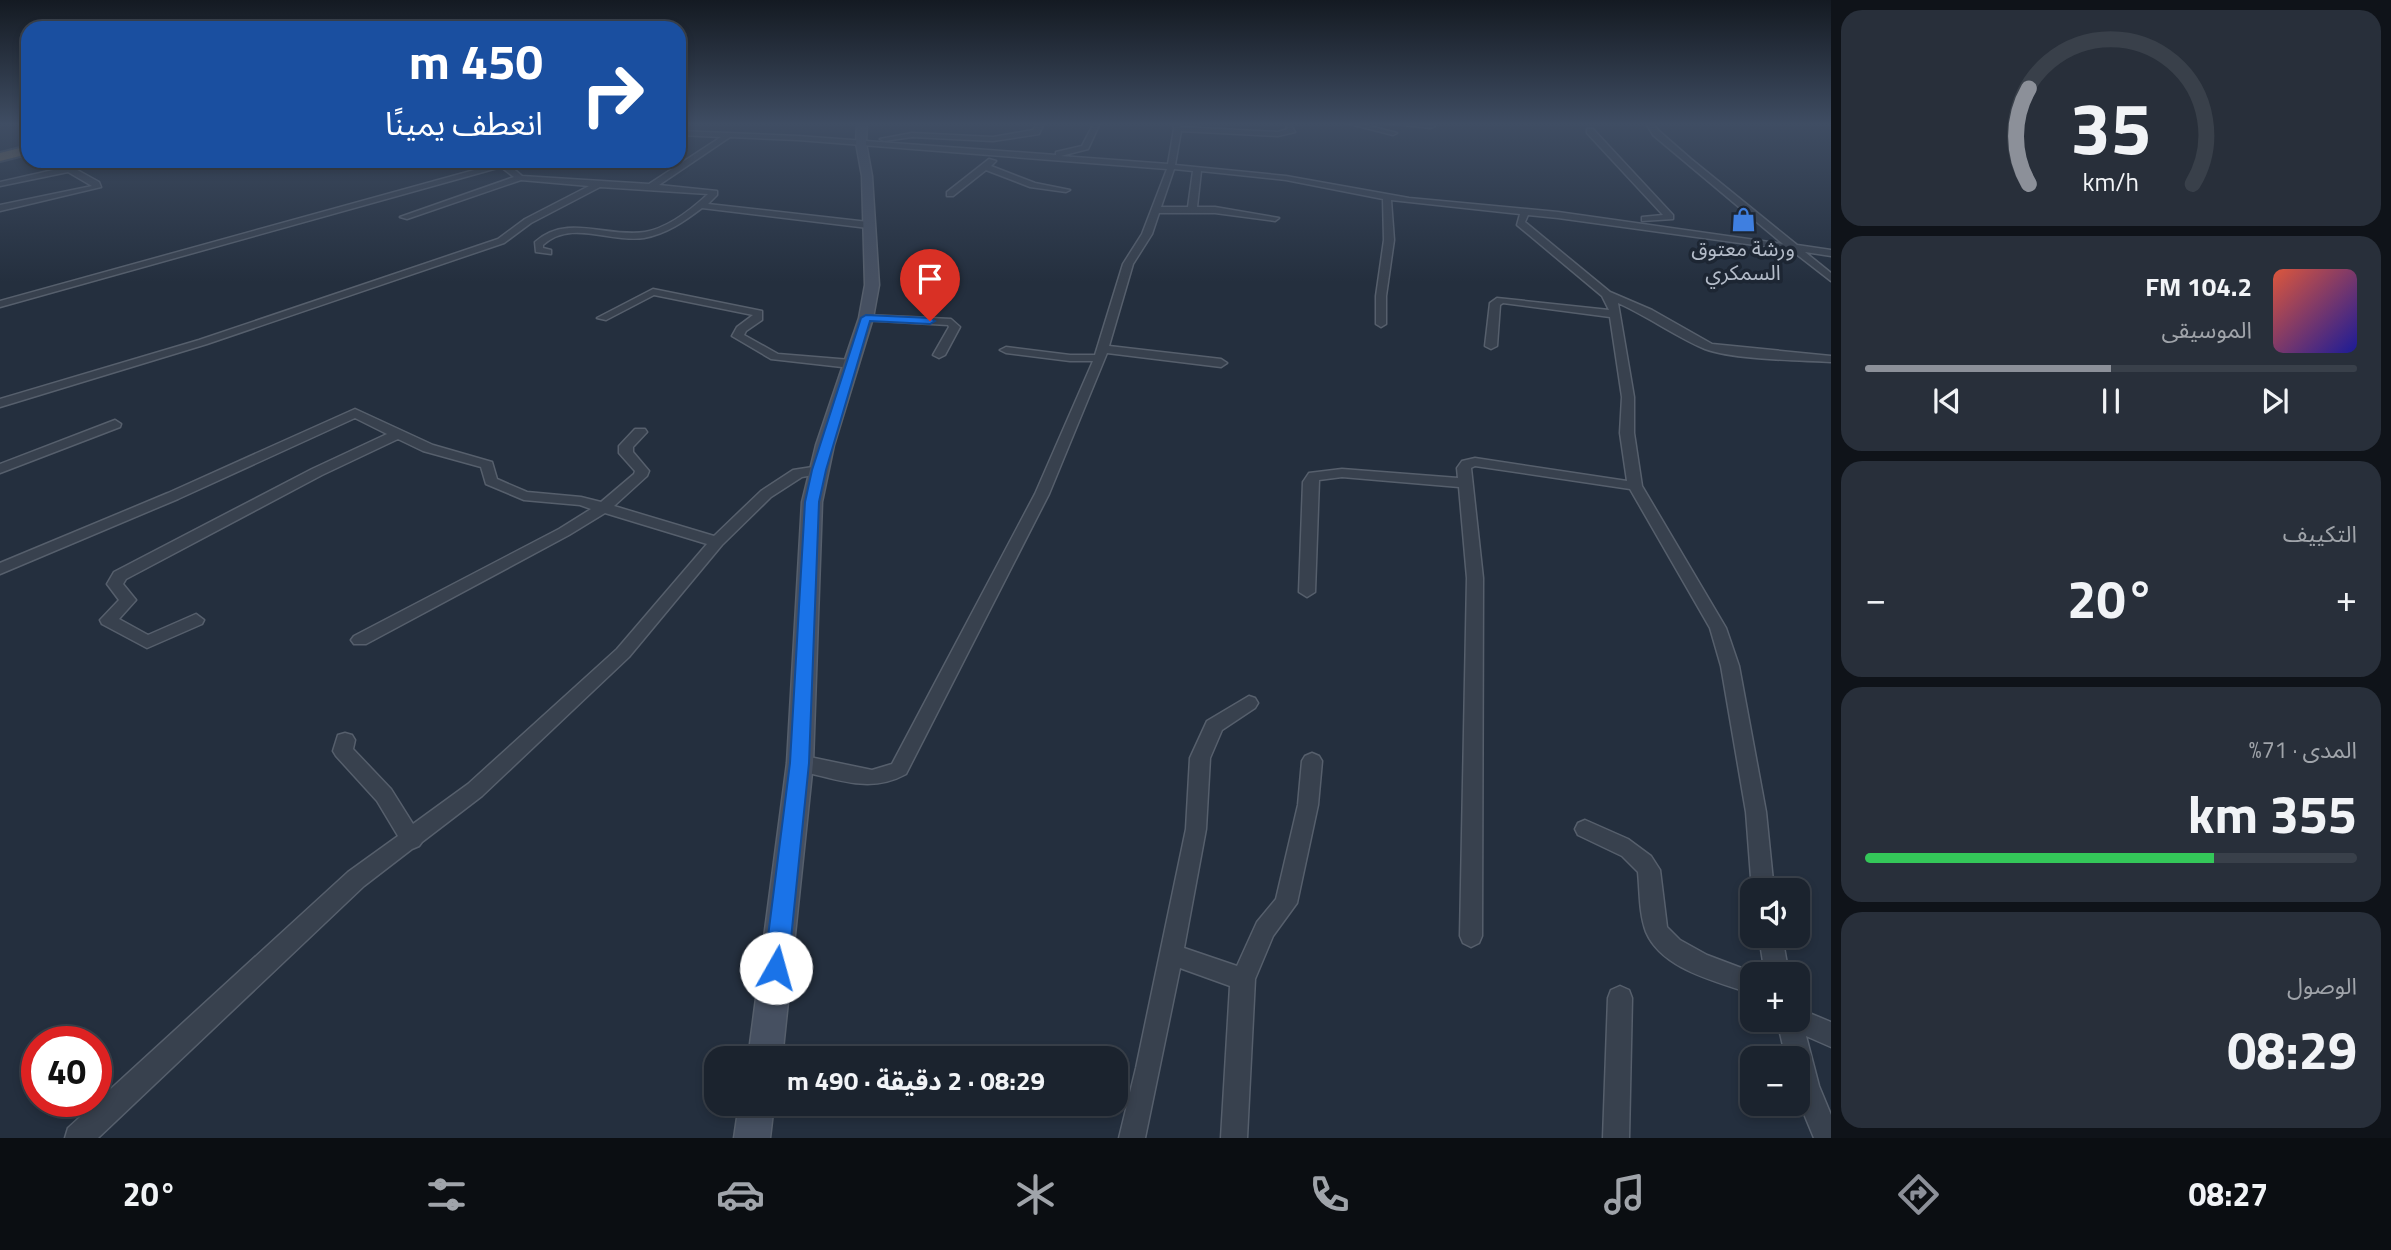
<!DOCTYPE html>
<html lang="ar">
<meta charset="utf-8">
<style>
body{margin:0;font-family:"Titillium Web","Noto Sans Arabic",sans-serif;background:#282f3a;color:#f1f3f6;direction:rtl;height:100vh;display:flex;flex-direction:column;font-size:26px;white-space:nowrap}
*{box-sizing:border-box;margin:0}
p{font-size:23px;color:#a0a4aa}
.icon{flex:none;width:38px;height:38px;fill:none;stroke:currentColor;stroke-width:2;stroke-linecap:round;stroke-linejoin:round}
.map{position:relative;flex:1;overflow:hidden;direction:ltr}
.panel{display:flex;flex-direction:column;gap:10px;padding:10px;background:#0f1319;width:560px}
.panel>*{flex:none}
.banner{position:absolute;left:21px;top:21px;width:665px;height:147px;border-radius:21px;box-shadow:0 4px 10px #0003,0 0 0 2px #39404a;direction:rtl;background:#1a4fa0;color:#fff;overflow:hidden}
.controls{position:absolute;left:1740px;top:878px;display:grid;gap:14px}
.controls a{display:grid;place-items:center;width:70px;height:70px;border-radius:14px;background:#1b232e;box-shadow:0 4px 10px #0003,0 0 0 2px #39404a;font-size:35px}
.speed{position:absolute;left:21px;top:1026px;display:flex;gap:14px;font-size:35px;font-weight:700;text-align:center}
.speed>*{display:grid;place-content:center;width:91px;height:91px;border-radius:50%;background:#1b232e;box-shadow:0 4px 10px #0003,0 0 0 2px #39404a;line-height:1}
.speed .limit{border:10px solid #d22;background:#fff;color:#111}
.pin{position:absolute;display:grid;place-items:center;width:60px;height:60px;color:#fff;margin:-72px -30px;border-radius:50% 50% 50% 0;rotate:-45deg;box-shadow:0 0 7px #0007}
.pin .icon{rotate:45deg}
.me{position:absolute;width:77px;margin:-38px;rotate:7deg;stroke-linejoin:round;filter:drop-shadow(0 0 5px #0008)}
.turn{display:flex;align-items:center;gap:24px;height:147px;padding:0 28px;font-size:32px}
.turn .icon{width:91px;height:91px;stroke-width:2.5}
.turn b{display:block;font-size:49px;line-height:60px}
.big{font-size:52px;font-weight:700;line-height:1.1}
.panel .tile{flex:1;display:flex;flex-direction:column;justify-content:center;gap:10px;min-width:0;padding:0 24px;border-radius:21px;background:#282f3a}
.panel .dial{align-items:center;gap:0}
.dial svg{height:182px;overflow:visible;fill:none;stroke:#39404a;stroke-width:7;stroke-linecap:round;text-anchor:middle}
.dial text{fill:#f1f3f6;stroke:none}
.song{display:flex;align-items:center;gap:21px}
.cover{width:84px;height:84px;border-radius:10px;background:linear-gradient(135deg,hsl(10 70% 55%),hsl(240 70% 35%))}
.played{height:7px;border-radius:4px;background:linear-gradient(90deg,#8c9099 50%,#39404a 50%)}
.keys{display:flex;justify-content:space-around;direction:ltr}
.heat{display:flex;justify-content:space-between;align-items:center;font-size:38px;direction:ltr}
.charge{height:10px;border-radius:5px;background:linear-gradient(90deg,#34c759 71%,#39404a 0)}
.trip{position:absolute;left:704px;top:1046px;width:424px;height:70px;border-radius:21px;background:#1b232e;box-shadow:0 4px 10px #0003,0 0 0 2px #39404a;font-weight:700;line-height:70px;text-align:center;direction:rtl}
.tab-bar{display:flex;height:112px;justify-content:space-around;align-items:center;background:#0b0e12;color:#a0a4aa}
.tab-bar .icon{width:49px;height:49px}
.tab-bar .selected{color:#8c9099}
.tab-bar b{font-size:32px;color:#f1f3f6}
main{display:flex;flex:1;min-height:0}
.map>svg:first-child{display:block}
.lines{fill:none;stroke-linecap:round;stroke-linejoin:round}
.street-casing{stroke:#565f6c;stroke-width:3}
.secondary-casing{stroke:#565f6c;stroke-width:3}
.highway-casing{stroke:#434c59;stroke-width:4}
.street{fill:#38414e;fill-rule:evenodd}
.secondary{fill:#465061;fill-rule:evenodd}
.highway{fill:#746855;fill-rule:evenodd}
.route{fill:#1a73e8;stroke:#114b97;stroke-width:2}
.labels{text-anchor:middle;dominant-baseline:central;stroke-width:7;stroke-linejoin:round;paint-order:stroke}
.far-poi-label{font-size:21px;fill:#b4bcc9;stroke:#1d2633}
</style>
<main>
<section class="panel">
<div class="tile dial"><svg viewBox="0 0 100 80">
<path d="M14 69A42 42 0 1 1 86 69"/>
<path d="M14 69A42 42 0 0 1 14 27" stroke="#8c9099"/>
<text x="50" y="56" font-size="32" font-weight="700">35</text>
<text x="50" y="72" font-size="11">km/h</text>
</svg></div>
<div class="tile">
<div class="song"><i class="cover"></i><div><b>104.2 FM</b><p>الموسيقى</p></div></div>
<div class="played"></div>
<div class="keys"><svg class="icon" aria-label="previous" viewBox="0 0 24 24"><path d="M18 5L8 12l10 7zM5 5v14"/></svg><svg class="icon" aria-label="pause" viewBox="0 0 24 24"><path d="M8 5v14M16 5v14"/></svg><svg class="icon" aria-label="next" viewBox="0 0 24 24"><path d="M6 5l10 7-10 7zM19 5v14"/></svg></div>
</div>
<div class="tile"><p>التكييف</p>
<div class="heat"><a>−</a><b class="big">20°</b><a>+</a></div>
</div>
<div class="tile"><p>المدى · 71%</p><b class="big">355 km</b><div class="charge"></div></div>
<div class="tile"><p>الوصول</p><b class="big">08:29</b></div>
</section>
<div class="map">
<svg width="1831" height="1138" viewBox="0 0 1831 1138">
<rect width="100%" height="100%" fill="#242f3e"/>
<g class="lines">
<defs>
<g id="street">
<polygon points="1038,123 1044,123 1039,134 993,141 912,137 884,141 880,139 912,133 993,137 1033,130"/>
<path d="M 1094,123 L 1100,123 L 1088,149 L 1061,156 L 1168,164 L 1174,129 L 1173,123 L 1179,123 L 1181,127 L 1278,132 L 1288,129 L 1284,123 L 1290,123 L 1295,132 L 1278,136 L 1181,131 L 1175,165 L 1286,176 L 1409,198 L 1558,212 L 1783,244 L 1653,135 L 1646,123 L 1652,123 L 1659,131 L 1691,159 L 1797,245 L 1831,250 L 1831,256 L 1805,252 L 1831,273 L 1831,281 L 1791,250 L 1558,218 L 1528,215 L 1525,222 L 1610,292 L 1652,310 L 1712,344 L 1831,356 L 1831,362 C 1797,360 1736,360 1705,349 C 1678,338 1647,316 1618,303 L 1634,397 L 1634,433 L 1642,486 L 1726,628 L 1739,666 L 1766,812 L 1774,891 L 1752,891 L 1746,812 L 1721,666 L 1710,628 L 1630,489 L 1475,466 L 1471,468 L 1483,578 L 1482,936 L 1479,943 L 1471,947 L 1463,943 L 1460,936 L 1467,578 L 1459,487 L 1342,477 L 1319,480 L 1315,592 L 1307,597 L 1299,592 L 1303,482 L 1309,473 L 1342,469 L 1458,478 L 1457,468 L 1462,461 L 1475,458 L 1627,481 L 1620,433 L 1622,397 L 1610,317 L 1503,303 L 1500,305 L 1497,346 L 1491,349 L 1485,346 L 1490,303 L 1497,298 L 1609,310 L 1602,296 L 1517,225 L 1520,214 L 1391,200 L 1394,240 L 1386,296 L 1386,324 L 1381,327 L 1376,324 L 1376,296 L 1384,240 L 1383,199 L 1286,180 L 1201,171 L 1197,207 L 1215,207 L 1279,218 L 1275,221 L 1215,213 L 1159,213 L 1152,234 L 1133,264 L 1109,346 L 1221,359 L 1227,363 L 1221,367 L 1107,353 L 1049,494 L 906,774 C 870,794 838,779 800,771 L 793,768 L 790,763 L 793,758 L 800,755 L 872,770 L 892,764 L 1035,494 L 1093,361 L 1070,361 L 1006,353 L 1000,350 L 1006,347 L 1070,355 L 1095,355 L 1123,264 L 1142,234 L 1167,169 L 798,140 L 730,137 L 659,185 L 717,191 L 717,195 L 708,204 L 868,222 L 872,225 L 868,228 L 702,208 C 685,221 666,234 644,238 C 610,243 571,219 543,245 L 543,248 L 551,250 L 551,254 L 536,252 L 535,242 C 567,213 607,238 645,232 C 668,228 693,208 708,194 L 600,187 L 531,223 L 504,243 L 207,344 L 0,407 L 0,399 L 199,340 L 498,239 L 525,219 L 589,186 L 521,180 L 407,219 L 400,217 L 514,177 L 501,167 L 0,307 L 0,301 L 507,161 L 520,161 L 509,165 L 522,176 L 649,184 L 721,137 L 679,135 L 679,131 L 798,136 L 1056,155 L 1056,152 L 1082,146 ZM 1174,169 L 1193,171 L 1188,207 L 1161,207 Z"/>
<polygon points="1346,123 1358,123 1397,133 1393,135"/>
<polygon points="1385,123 1417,123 1435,126 1431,128"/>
<polygon points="1587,129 1593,129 1673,215 1673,219 1642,221 1642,217 1663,215 1587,133"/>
<polygon points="989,159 996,161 991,166 1035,183 1070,190 1066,192 1030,187 986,170 953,196 947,196 947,192"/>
<polygon points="51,161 61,161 99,182 101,187 0,211 0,205 92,186 68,172 0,186 0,182 62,168"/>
<polygon points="653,289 762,311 762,320 746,331 744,335 778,354 851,360 857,364 851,368 771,359 732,336 737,327 753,315 654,295 606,320 597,318"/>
<polygon points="866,315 951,319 960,327 945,355 939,358 933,355 949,327 948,325 862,320 862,316"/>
<polygon points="355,409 433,445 492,462 497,479 527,492 581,497 601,502 634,474 635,471 619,453 619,446 635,429 645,429 647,432 633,447 633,452 649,471 647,476 614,506 714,536 761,491 793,470 819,466 826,470 824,473 802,477 771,497 722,545 629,657 482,796 422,842 419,846 412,849 364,886 98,1138 65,1138 68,1128 348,872 398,836 377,801 336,756 333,751 338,735 345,733 352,735 355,740 353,749 391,789 413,824 468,784 617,649 707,544 605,513 569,535 366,644 354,644 351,640 354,636 559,529 591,509 580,505 524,500 486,484 481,467 423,451 398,439 322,475 126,579 123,584 136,600 119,619 148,635 196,614 204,620 202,624 147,648 102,624 100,620 119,600 107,584 114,572 312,469 387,434 355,418 178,499 0,574 0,563 168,493"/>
<polygon points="115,420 121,424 120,427 0,473 0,464"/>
<polygon points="1249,696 1255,698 1258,703 1255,708 1222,730 1210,758 1206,829 1184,948 1237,966 1257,922 1276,899 1298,805 1302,761 1305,756 1312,753 1319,756 1322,761 1318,805 1297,903 1273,936 1255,979 1247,1138 1221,1138 1230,986 1180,968 1145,1138 1119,1138 1136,1068 1186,829 1190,758 1207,721"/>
<path d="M 1585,820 L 1628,839 L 1651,856 L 1660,870 L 1667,927 L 1680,940 L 1707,955 L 1760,975 L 1752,975 L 1752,994 C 1717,981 1662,970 1646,932 C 1639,913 1640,892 1638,872 L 1622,856 L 1578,835 L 1575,829 L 1578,823 Z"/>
<polygon points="1759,936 1782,936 1789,975 1765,975"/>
<polygon points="1620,986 1629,990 1632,998 1629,1138 1603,1138 1608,998 1611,990"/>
<polygon points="1797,1008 1831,1022 1831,1047 1806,1036 1819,1086 1831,1115 1831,1138 1814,1138 1797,1097 1797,1059 1786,1059 1777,1020 1797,1020"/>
</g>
<g id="secondary">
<polygon points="857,123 867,123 866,143 872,176 879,285 873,318 834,445 822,502 813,763 782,1059 748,1059 787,763 802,502 816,445 859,318 865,285 862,176 856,143"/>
<polygon points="739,1104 774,1104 770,1138 734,1138"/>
</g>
<polygon id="highway" points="28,146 28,154 0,161 0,153"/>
</defs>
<use href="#street" class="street-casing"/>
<use href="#secondary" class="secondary-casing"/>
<use href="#highway" class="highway-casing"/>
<use href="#street" class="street"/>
<use href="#secondary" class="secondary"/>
<use href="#highway" class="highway"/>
</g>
<linearGradient id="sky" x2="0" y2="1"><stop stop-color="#141a22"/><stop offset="0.44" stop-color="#3f4d63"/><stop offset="1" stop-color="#3f4d63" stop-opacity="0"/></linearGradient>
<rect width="1831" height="282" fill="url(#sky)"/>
<polygon class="route" points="866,315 930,318 935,321 930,324 870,321 826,470 819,502 809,763 788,968 784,976 776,980 767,976 764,968 790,763 805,502 812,470 861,318"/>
<defs>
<symbol id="shop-bare" viewBox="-9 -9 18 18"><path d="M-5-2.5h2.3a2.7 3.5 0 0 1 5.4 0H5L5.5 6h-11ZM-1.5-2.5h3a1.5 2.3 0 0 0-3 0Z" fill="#3f7fe0" stroke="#1d2633" stroke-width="2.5" paint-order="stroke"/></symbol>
</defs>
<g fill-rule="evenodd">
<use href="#shop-bare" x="1726" y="202" width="35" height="35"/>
</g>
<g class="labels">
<g class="far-poi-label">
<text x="1743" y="248">ورشة معتوق<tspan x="1743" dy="24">السمكري</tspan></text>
</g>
</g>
</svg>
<div class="controls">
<a><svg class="icon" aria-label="sound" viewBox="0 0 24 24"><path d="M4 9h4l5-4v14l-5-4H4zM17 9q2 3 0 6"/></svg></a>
<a>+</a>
<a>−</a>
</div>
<div class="speed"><div class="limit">40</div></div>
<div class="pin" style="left:930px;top:321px;background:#d93025"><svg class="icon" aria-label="arrive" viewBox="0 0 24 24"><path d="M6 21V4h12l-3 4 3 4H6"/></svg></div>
<svg class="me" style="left:776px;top:968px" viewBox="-20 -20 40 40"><circle r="19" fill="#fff"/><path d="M0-13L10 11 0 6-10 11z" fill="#1a73e8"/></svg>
<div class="trip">08:29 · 2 دقيقة · 490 m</div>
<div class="banner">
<div class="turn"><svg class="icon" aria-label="right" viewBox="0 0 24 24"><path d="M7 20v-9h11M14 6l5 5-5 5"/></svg><div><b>450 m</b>انعطف يمينًا</div></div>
</div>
</div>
</main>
<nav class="tab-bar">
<b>08:27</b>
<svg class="icon selected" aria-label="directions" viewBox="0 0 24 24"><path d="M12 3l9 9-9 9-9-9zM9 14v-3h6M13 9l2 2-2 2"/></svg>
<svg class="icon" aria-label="music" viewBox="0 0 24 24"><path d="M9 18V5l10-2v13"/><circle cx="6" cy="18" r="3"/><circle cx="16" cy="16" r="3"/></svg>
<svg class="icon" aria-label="phone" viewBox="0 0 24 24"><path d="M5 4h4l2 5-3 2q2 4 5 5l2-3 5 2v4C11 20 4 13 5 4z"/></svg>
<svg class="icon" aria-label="climate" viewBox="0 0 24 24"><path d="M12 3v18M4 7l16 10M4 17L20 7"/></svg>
<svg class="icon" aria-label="car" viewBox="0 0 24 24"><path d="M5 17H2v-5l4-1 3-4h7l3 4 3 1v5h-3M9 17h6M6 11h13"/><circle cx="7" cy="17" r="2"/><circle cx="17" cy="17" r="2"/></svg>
<svg class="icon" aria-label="filters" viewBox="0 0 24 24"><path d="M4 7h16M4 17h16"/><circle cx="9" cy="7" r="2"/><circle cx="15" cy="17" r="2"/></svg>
<b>20°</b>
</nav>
